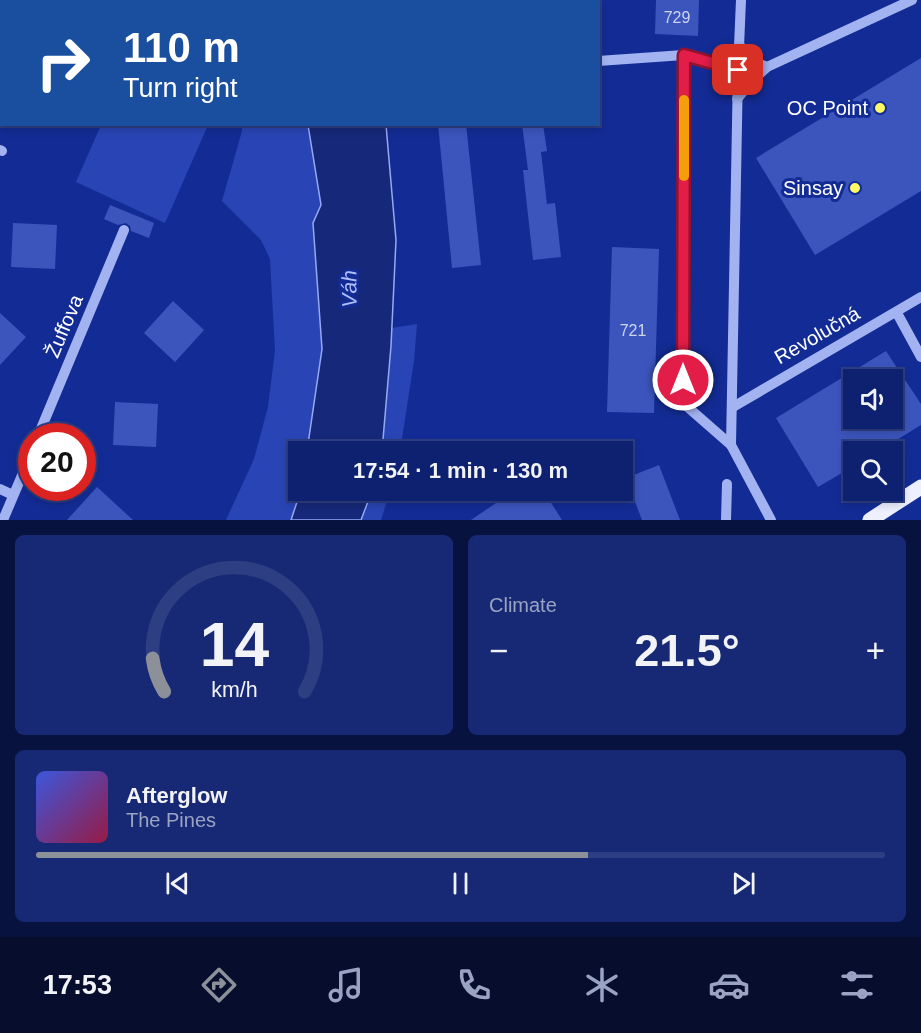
<!DOCTYPE html>
<meta charset="utf-8">
<style>
body{margin:0;font-family:Arial,sans-serif;background:#172975;color:#f1f3f6;height:100vh;display:flex;flex-direction:column;font-size:22px;white-space:nowrap}
*{box-sizing:border-box;margin:0}
p{font-size:20px;color:#9ba3c3}
.icon{flex:none;width:33px;height:33px;fill:none;stroke:currentColor;stroke-width:2;stroke-linecap:round;stroke-linejoin:round}
.map{position:relative;height:520px;overflow:hidden}
.panel{display:flex;flex-direction:column;gap:15px;padding:15px;background:#08123e;flex:1}
.panel>*{flex:none}
.hud{position:absolute;left:0px;top:0px;width:600px;height:126px;box-shadow:0 3px 9px #0003,0 0 0 2px #2e3e83;background:#1a4fa0;color:#fff;overflow:hidden}
.fabs{position:absolute;left:843px;top:369px;display:grid;gap:12px}
.fabs a{display:grid;place-items:center;width:60px;height:60px;border-radius:0px;background:#0e2170;box-shadow:0 3px 9px #0003,0 0 0 2px #2e3e83;font-size:30px}
.speed{position:absolute;left:18px;top:423px;display:flex;gap:12px;font-size:30px;font-weight:700;text-align:center}
.speed>*{display:grid;place-content:center;width:78px;height:78px;border-radius:50%;background:#0e2170;box-shadow:0 3px 9px #0003,0 0 0 2px #2e3e83;line-height:1}
.speed .limit{border:9px solid #d22;background:#fff;color:#111}
.pin{position:absolute;display:grid;place-items:center;width:51px;height:51px;color:#fff;margin:-26px;border-radius:12px;box-shadow:0 3px 9px #0006}
.me{position:absolute;width:66px;margin:-33px;rotate:0deg;stroke-linejoin:round;filter:drop-shadow(0 0 4px #0008)}
.turn{display:flex;align-items:center;gap:21px;height:126px;padding:0 24px;font-size:27px}
.turn .icon{width:78px;height:78px;stroke-width:2.5}
.turn b{display:block;font-size:42px;line-height:51px}
.big{font-size:45px;font-weight:700;line-height:1.1}
.panel .tile{flex:1;display:flex;flex-direction:column;justify-content:center;gap:9px;min-width:0;padding:0 21px;border-radius:9px;background:#172975}
.panel .dial{align-items:center;gap:0}
.dial svg{height:156px;overflow:visible;fill:none;stroke:#2e3e83;stroke-width:7;stroke-linecap:round;text-anchor:middle}
.dial text{fill:#f1f3f6;stroke:none}
.song{display:flex;align-items:center;gap:18px}
.cover{width:72px;height:72px;border-radius:9px;background:linear-gradient(135deg,hsl(230 70% 55%),hsl(340 70% 35%))}
.played{height:6px;border-radius:3px;background:linear-gradient(90deg,#8c9099 65%,#2e3e83 65%)}
.keys{display:flex;justify-content:space-around;direction:ltr}
.heat{display:flex;justify-content:space-between;align-items:center;font-size:33px;direction:ltr}
.panel .tiles{flex:1;display:grid;gap:15px;grid-template-columns:1fr 1fr}
.tile:last-child{grid-column:span 2}
.trip{position:absolute;left:288px;top:441px;width:345px;height:60px;border-radius:0px;background:#0e2170;box-shadow:0 3px 9px #0003,0 0 0 2px #2e3e83;font-weight:700;line-height:60px;text-align:center}
.dock{display:flex;height:96px;justify-content:space-around;align-items:center;background:#060d2d;color:#9ba3c3}
.dock .icon{width:42px;height:42px}
.dock .on{color:#8c9099}
.dock b{font-size:27px;color:#f1f3f6}
.map>svg:first-child{display:block}
.green{fill:#2945b5}
.water{fill:#162879;stroke:#95aaf5;stroke-width:1.5}
.building{fill:#3c55bd;fill-rule:evenodd}
.lines{fill:none;stroke-linecap:round;stroke-linejoin:round}
.minor{stroke:#a3b3f2;stroke-width:10}
.major{stroke:#eef0ff;stroke-width:15}
.route-casing{stroke:#92132f;stroke-width:15}
.route{stroke:#e11d48;stroke-width:10}
.slow{stroke:#f59e0b;stroke-width:10}
.poi-dot{fill:#fff964;stroke:#132c95;stroke-width:2}
.labels{text-anchor:middle;dominant-baseline:central;stroke-width:6;stroke-linejoin:round;paint-order:stroke}
.number-label{font-size:16px;fill:#ced4ee}
.poi-label{font-size:20px;fill:#fff;stroke:#132c95;text-anchor:end}
.street-label{font-size:20px;fill:#fff;stroke:#132c95}
.water-label{font-size:21px;font-style:italic;fill:#afbef9;stroke:#132c95}
</style>
<div class="map">
<svg width="921" height="520" viewBox="0 0 921 520">
<rect width="100%" height="100%" fill="#132c95"/>
<g class="green">
<polygon points="0,0 138,0 2,2 1,100"/>
<polygon points="101,125 208,125 165,223 76,182"/>
<polygon points="242,125 308,125 321,205 313,223 322,349 307,451 298,452 298,490 301,491 291,520 226,520 254,459 268,407 275,351 270,259 261,240 222,201 242,131"/>
<polygon points="417,324 414,361 400,451 382,452 392,328"/>
<polygon points="372,491 390,491 381,520 361,520"/>
</g>
<g class="water">
<polygon points="308,125 386,125 396,240 391,346 382,451 307,451 322,349 313,223 321,205"/>
<polygon points="301,490 372,490 372,491 361,520 291,520"/>
</g>
<g class="building">
<polygon points="656,0 699,0 698,36 655,34"/>
<polygon points="921,58 921,191 815,255 756,158"/>
<polygon points="438,124 466,124 481,265 452,268"/>
<polygon points="522,124 543,124 547,151 541,152 547,204 555,203 561,257 533,260 523,170 528,170"/>
<polygon points="110,205 154,223 149,238 131,231 130,226 126,223 118,225 104,219"/>
<polygon points="13,223 57,225 55,269 11,267"/>
<polygon points="612,247 659,249 654,413 607,412"/>
<polygon points="173,301 204,330 175,362 144,333"/>
<polygon points="0,313 26,337 0,365"/>
<path d="M 886,351 L 921,404 L 921,425 L 877,452 L 854,452 L 854,466 L 818,487 L 776,418 ZM 854,380 L 892,380 L 892,418 L 854,418 Z"/>
<polygon points="692,370 711,372 709,396 691,395"/>
<polygon points="115,402 158,404 156,447 113,445"/>
<polygon points="659,465 680,520 642,520 626,478"/>
<polygon points="97,487 133,520 67,520"/>
<polygon points="515,490 543,490 562,520 471,520"/>
</g>
<g class="lines">
<g class="minor">
<polyline points="188,2 188,0"/>
<polyline points="739,45 757,63 767,67"/>
<polyline points="598,61 684,55"/>
<polyline points="738,70 684,55 683,403 731,445 771,520"/>
<polyline points="737,99 750,83 767,67 912,0"/>
<polyline points="0,150 2,151"/>
<polyline points="897,313 921,357"/>
<polyline points="733,407 921,297"/>
<polyline points="38,436 124,230"/>
<polyline points="731,445 738,70 741,0"/>
<polyline points="0,489 13,495"/>
<polyline points="3,520 32,452"/>
<polyline points="726,520 727,484"/>
</g>
<polyline class="major" points="870,520 921,487"/>
</g>
<g class="lines">
<defs>
<polyline id="route" points="683,380 684,55 738,70"/>
</defs>
<use href="#route" class="route-casing"/>
<use href="#route" class="route"/>
<polyline class="slow" points="684,176 684,100"/>
</g>
<g class="poi-dot">
<circle cx="880" cy="108" r="6"/>
<circle cx="855" cy="188" r="6"/>
</g>
<g class="labels">
<g class="number-label">
<text x="677" y="17">729</text>
<text x="633" y="330">721</text>
</g>
<g class="poi-label">
<text x="868" y="108">OC Point</text>
<text x="843" y="188">Sinsay</text>
</g>
<g class="street-label">
<text transform="translate(64 326) rotate(-67)">Žuffova</text>
<text transform="translate(817 335) rotate(-30)">Revolučná</text>
</g>
<g class="water-label">
<text transform="translate(349 289) rotate(-91)">Váh</text>
</g>
</g>
</svg>
<div class="fabs">
<a><svg class="icon" aria-label="sound" viewBox="0 0 24 24"><path d="M4 9h4l5-4v14l-5-4H4zM17 9q2 3 0 6"/></svg></a>
<a><svg class="icon" aria-label="search" viewBox="0 0 24 24"><circle cx="10" cy="10" r="6"/><path d="M15 15l6 6"/></svg></a>
</div>
<div class="speed"><div class="limit">20</div></div>
<div class="pin" style="left:738px;top:70px;background:#d93025"><svg class="icon" aria-label="arrive" viewBox="0 0 24 24"><path d="M6 21V4h12l-3 4 3 4H6"/></svg></div>
<svg class="me" style="left:683px;top:380px" viewBox="-20 -20 40 40"><circle r="17" fill="#e11d48" stroke="#fff" stroke-width="3"/><path d="M0-11L8 9 0 5-8 9z" fill="#fff"/></svg>
<div class="trip">17:54 · 1 min · 130 m</div>
<div class="hud">
<div class="turn"><svg class="icon" aria-label="right" viewBox="0 0 24 24"><path d="M7 20v-9h11M14 6l5 5-5 5"/></svg><div><b>110 m</b>Turn right</div></div>
</div>
</div>
<section class="panel">
<div class="tiles">
<div class="tile dial"><svg viewBox="0 0 100 80">
<path d="M14 69A42 42 0 1 1 86 69"/>
<path d="M14 69A42 42 0 0 1 8 52" stroke="#8c9099"/>
<text x="50" y="56" font-size="32" font-weight="700">14</text>
<text x="50" y="72" font-size="11">km/h</text>
</svg></div>
<div class="tile"><p>Climate</p>
<div class="heat"><a>−</a><b class="big">21.5°</b><a>+</a></div>
</div>
<div class="tile">
<div class="song"><i class="cover"></i><div><b>Afterglow</b><p>The Pines</p></div></div>
<div class="played"></div>
<div class="keys"><svg class="icon" aria-label="previous" viewBox="0 0 24 24"><path d="M18 5L8 12l10 7zM5 5v14"/></svg><svg class="icon" aria-label="pause" viewBox="0 0 24 24"><path d="M8 5v14M16 5v14"/></svg><svg class="icon" aria-label="next" viewBox="0 0 24 24"><path d="M6 5l10 7-10 7zM19 5v14"/></svg></div>
</div>
</div>
</section>
<nav class="dock">
<b>17:53</b>
<svg class="icon on" aria-label="directions" viewBox="0 0 24 24"><path d="M12 3l9 9-9 9-9-9zM9 14v-3h6M13 9l2 2-2 2"/></svg>
<svg class="icon" aria-label="music" viewBox="0 0 24 24"><path d="M9 18V5l10-2v13"/><circle cx="6" cy="18" r="3"/><circle cx="16" cy="16" r="3"/></svg>
<svg class="icon" aria-label="phone" viewBox="0 0 24 24"><path d="M5 4h4l2 5-3 2q2 4 5 5l2-3 5 2v4C11 20 4 13 5 4z"/></svg>
<svg class="icon" aria-label="climate" viewBox="0 0 24 24"><path d="M12 3v18M4 7l16 10M4 17L20 7"/></svg>
<svg class="icon" aria-label="car" viewBox="0 0 24 24"><path d="M5 17H2v-5l4-1 3-4h7l3 4 3 1v5h-3M9 17h6M6 11h13"/><circle cx="7" cy="17" r="2"/><circle cx="17" cy="17" r="2"/></svg>
<svg class="icon" aria-label="filters" viewBox="0 0 24 24"><path d="M4 7h16M4 17h16"/><circle cx="9" cy="7" r="2"/><circle cx="15" cy="17" r="2"/></svg>
</nav>
